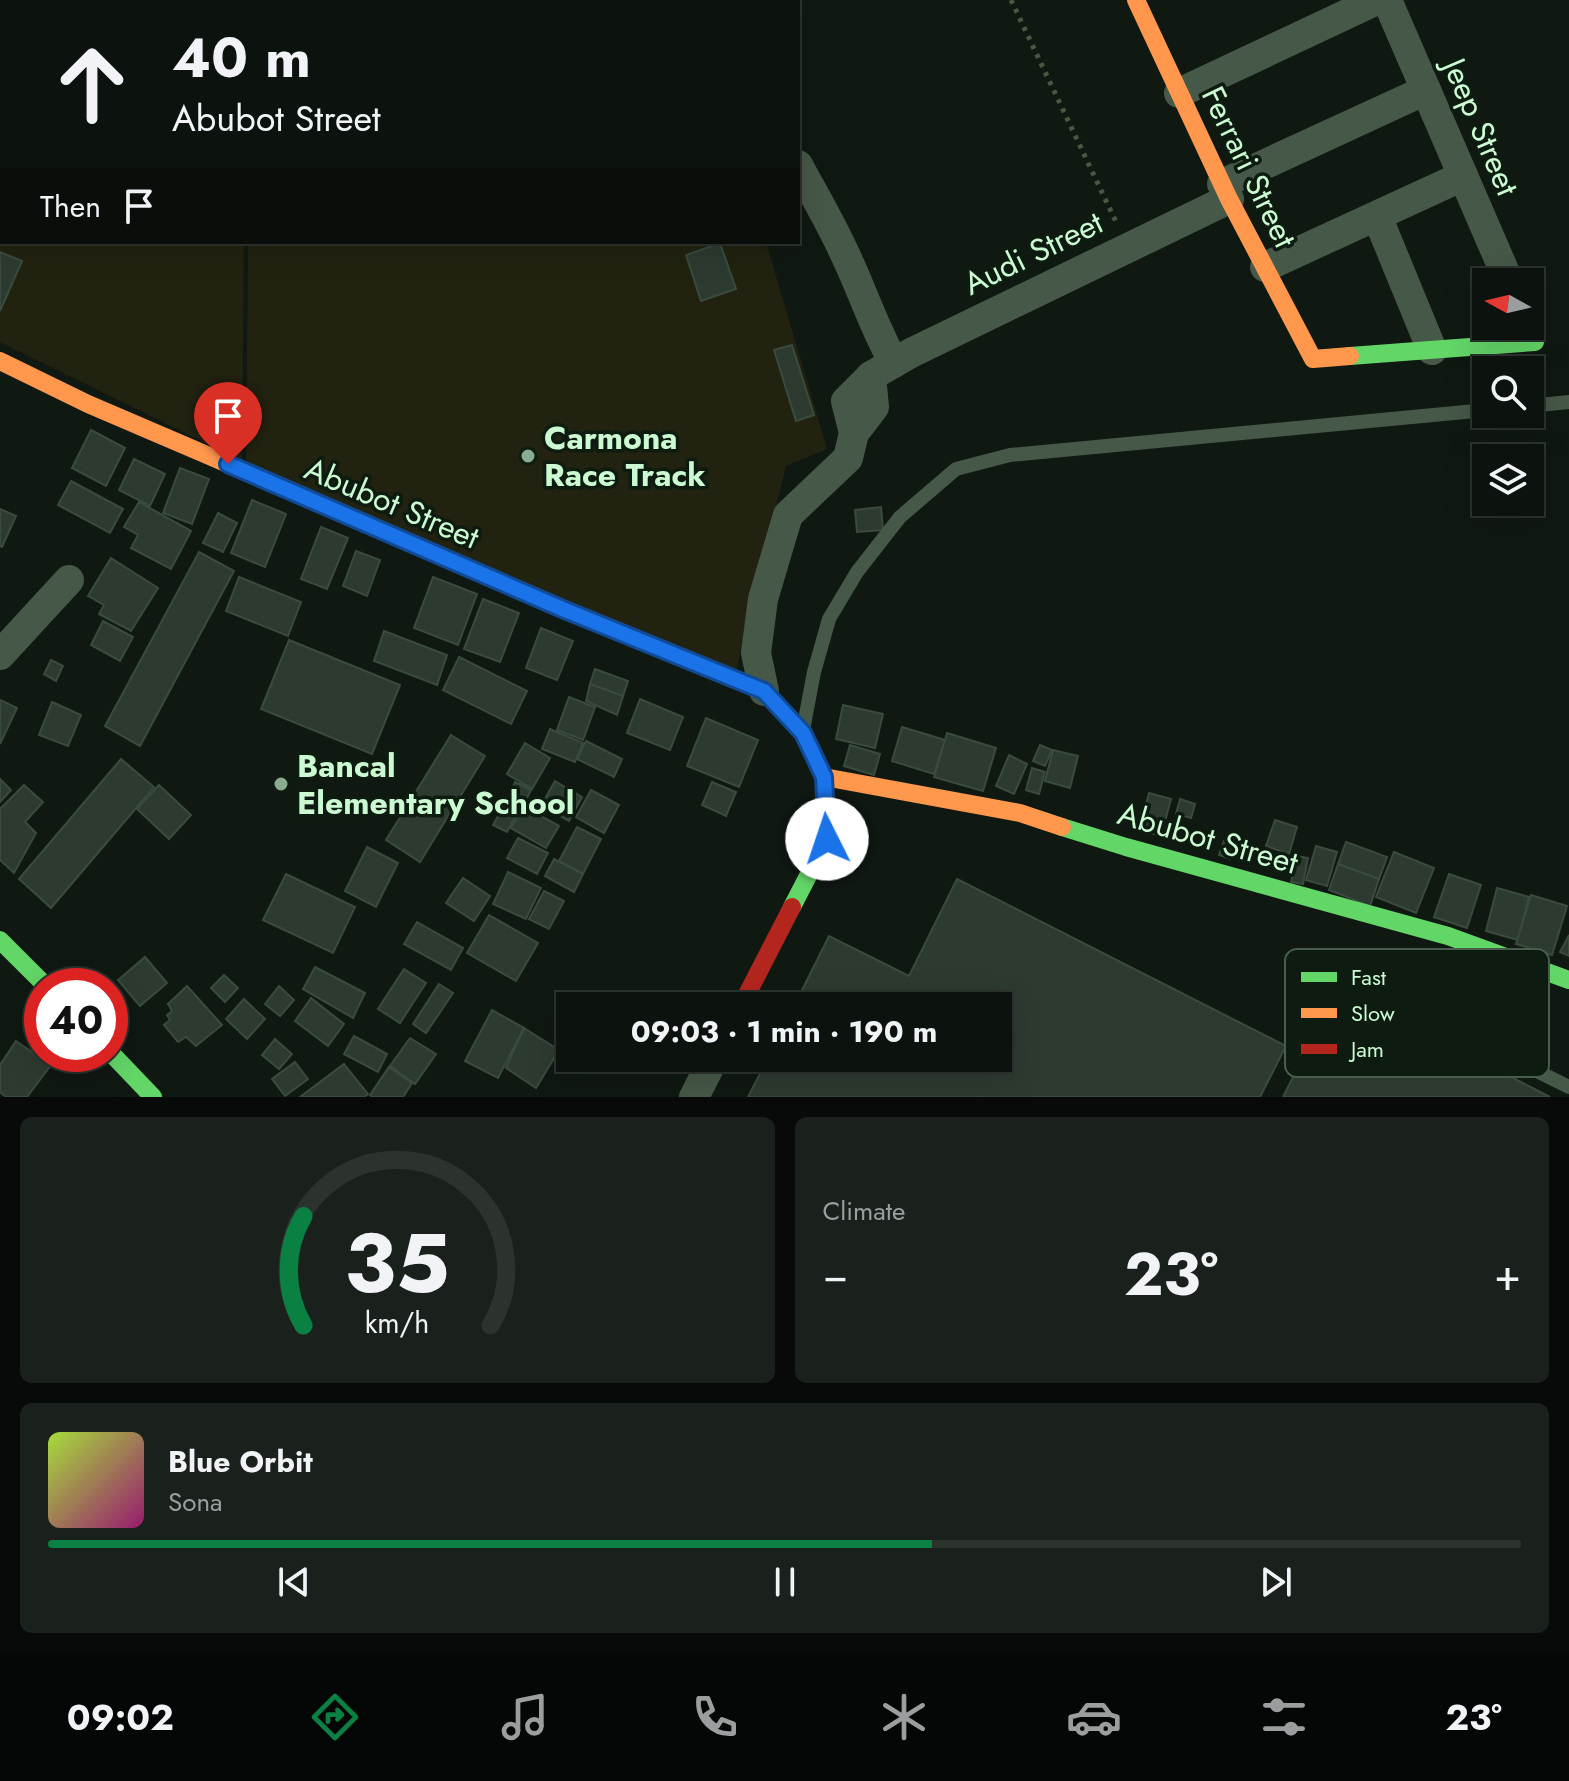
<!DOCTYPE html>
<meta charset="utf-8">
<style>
body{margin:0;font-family:Jost,sans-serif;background:#1a201c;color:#f1f3f6;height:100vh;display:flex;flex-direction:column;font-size:30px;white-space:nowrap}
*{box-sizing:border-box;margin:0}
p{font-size:26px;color:#9a9e9e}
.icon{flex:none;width:44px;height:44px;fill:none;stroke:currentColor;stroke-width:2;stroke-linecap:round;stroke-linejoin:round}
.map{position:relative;height:1097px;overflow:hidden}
.details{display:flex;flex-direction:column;gap:20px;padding:20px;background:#070a08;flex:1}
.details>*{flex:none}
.hud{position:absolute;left:0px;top:0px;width:800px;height:244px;box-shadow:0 8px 32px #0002,0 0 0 2px #2c322e;background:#0c120e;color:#f1f3f6;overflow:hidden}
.needle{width:52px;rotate:278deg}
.fabs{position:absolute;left:1472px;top:268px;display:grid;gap:16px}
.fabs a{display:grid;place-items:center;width:72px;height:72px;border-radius:0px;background:#0c120e;box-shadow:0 8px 32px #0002,0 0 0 2px #2c322e;font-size:40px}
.speed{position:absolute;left:24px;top:968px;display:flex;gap:16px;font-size:40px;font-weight:700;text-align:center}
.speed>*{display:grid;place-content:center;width:104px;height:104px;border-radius:50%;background:#0c120e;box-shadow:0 8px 32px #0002,0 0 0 2px #2c322e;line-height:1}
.speed .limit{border:12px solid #d22;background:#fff;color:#111}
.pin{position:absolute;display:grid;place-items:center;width:68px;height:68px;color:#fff;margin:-82px -34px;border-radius:50% 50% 50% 0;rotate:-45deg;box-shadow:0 0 8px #0007}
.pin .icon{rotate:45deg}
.me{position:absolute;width:88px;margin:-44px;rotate:356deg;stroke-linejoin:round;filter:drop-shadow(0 0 6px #0008)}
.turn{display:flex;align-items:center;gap:28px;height:168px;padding:0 40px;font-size:36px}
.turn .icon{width:104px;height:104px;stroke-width:2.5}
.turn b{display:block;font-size:56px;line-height:68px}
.then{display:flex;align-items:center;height:76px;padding:0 40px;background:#0003;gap:16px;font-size:30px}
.big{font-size:60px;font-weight:700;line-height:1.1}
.details .widget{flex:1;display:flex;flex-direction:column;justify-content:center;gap:12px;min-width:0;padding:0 28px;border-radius:12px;background:#1a201c}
.details .dial{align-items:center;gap:0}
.dial svg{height:208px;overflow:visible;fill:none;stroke:#2c322e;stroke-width:7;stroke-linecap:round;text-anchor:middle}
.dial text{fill:#f1f3f6;stroke:none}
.song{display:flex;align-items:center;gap:24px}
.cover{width:96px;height:96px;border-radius:12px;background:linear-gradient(135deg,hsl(80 70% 55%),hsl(320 70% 35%))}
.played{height:8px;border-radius:4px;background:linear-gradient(90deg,#0b8043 60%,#2c322e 60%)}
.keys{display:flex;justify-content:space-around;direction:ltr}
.heat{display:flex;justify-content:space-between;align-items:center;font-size:44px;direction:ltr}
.details .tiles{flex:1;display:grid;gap:20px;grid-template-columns:1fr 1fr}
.widget:last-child{grid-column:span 2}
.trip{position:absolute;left:556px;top:992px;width:456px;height:80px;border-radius:0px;background:#0c120e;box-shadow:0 8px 32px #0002,0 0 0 2px #2c322e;font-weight:700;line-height:80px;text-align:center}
.tabs{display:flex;height:128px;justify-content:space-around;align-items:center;background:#050706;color:#9a9e9e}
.tabs .icon{width:56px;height:56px}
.tabs .active{color:#0b8043}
.tabs b{font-size:36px;color:#f1f3f6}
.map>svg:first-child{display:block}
.green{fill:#212210}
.building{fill:#2d3a30;stroke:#3a4b3e;stroke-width:2}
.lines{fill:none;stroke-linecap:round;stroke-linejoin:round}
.path{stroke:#4c5742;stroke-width:5;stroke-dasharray:4 6;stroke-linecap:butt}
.lane{stroke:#465847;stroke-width:14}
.street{stroke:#465847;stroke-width:30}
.fast{stroke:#63d668;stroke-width:18}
.slow{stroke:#ff974d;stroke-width:18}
.jam{stroke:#b3261e;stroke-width:18}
.route-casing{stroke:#114b97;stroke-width:20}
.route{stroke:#1a73e8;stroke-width:14}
.poi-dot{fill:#8aab8f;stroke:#0d1b10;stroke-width:3}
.labels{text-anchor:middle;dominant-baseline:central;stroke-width:7;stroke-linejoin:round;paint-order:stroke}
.street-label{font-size:32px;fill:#cbfad2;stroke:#0d1b10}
.poi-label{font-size:32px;font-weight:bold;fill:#cbfad2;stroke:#0d1b10;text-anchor:start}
.key{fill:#0d1b10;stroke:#465e4a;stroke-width:2}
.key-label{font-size:22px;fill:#cbfad2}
</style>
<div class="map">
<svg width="1569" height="1097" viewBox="0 0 1569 1097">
<rect width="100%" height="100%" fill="#101812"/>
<g class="green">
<polygon points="0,0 246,0 2,2 2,242 244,242 242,461 0,342"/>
<polygon points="249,0 693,0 694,2 249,2"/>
<polygon points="248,242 766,242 827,449 786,466 735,675 246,463"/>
</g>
<g class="building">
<polygon points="600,0 645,0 645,2 601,2"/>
<polygon points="720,243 736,289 701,301 686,255"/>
<polygon points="0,252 22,261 0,311"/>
<polygon points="792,345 814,415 796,421 774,350"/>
<polygon points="91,430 125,448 106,486 72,468"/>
<polygon points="134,459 165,474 150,506 119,490"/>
<polygon points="180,468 209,479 192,524 163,513"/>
<polygon points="71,481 123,509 110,533 58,505"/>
<polygon points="252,500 286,514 265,567 231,553"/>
<polygon points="139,502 191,531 171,569 131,548 138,535 124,527"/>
<polygon points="881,507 883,530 857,532 855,510"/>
<polygon points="0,509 16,516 2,547 0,546"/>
<polygon points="218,513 237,523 223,552 203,543"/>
<polygon points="321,527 348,538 327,589 301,579"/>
<polygon points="356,551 380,560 367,596 343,586"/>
<polygon points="199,552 234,571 140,746 105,726"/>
<polygon points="111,558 158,588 131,631 99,614 104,605 88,596"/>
<polygon points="239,577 301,602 288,636 226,611"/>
<polygon points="433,577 477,594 458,645 414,628"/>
<polygon points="483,599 519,613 500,662 464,649"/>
<polygon points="103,621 133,637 120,661 91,645"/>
<polygon points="541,628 573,641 557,680 526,668"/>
<polygon points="384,631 447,655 437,685 374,661"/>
<polygon points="289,640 400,685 372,754 261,709"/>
<polygon points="459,657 527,691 511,724 443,690"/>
<polygon points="51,660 63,666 56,681 44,674"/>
<polygon points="595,669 628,681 623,696 590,684"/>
<polygon points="590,684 623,696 617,715 586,701"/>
<polygon points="569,697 595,707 583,740 557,730"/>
<polygon points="640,699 683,717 670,750 627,733"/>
<polygon points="0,700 17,708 0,744"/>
<polygon points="52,702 81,715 68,746 39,735"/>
<polygon points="843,705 883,714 875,748 836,739"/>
<polygon points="706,718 758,740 739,787 687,766"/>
<polygon points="902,727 945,740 934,774 892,761"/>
<polygon points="550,729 583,743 575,762 542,749"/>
<polygon points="947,733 996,748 983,791 934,777"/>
<polygon points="451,735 485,756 420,862 386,840"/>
<polygon points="586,741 622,759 614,777 577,759"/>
<polygon points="525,743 550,758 532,789 507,774"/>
<polygon points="850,745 880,754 874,775 844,766"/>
<polygon points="1040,745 1052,750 1045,766 1033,761"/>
<polygon points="1053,750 1078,756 1070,788 1045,781"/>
<polygon points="1009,755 1027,764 1014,794 996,786"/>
<polygon points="121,759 154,787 51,908 19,879"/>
<polygon points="1032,768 1045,772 1039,794 1026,790"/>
<polygon points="0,779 11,790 0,802"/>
<polygon points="555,781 582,797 569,821 541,806"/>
<polygon points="515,782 531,790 523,806 508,798"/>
<polygon points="712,782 736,792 726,816 702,805"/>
<polygon points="24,785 43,802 25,822 36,833 14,873 0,860 0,809"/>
<polygon points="159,785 191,815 169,839 137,809"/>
<polygon points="591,790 619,805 604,833 576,817"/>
<polygon points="1149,793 1171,799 1161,836 1139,830"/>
<polygon points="508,798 521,805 507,832 493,825"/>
<polygon points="1180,799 1195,804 1191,818 1176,814"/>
<polygon points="523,806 559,826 546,848 511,828"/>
<polygon points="1275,820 1297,827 1289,854 1266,846"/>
<polygon points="577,827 601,839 583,874 559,861"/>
<polygon points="518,838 548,853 537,874 507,858"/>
<polygon points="1224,841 1235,844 1230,859 1219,855"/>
<polygon points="1346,842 1387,857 1379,879 1338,864"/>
<polygon points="1316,846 1337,852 1327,886 1306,880"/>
<polygon points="367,847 398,863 376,907 345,891"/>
<polygon points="1394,852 1434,868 1416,913 1376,897"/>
<polygon points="1297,856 1308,858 1303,884 1291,882"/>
<polygon points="554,859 583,874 574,892 545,876"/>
<polygon points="1338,864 1379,879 1370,906 1329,890"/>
<polygon points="508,872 541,888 526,919 493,904"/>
<polygon points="286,874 355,907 333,953 263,920"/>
<polygon points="1449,874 1481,885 1467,928 1434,917"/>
<polygon points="463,878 490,896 474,921 446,903"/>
<polygon points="957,879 1286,1046 1260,1097 748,1097 768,1058 998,1058 998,1006 794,1006 829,936 909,976"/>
<polygon points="1497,888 1529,897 1518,940 1486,931"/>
<polygon points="544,891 564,901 549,929 529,919"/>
<polygon points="1531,895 1567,906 1552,955 1516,944"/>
<polygon points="489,915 538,943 516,981 467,953"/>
<polygon points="417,922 463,948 451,970 404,944"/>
<polygon points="1569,935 1569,956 1560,952"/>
<polygon points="145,957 167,983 140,1006 118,980"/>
<polygon points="315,967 365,993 353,1018 303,989"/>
<polygon points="404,969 426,983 400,1023 378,1009"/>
<polygon points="224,975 238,988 225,1002 211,988"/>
<polygon points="439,984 453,993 426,1033 413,1024"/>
<polygon points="187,986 222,1025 196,1046 186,1037 178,1042 164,1025 170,1020 167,1015 172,1011 168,1004"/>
<polygon points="279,986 294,1000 280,1016 265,1004"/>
<polygon points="1338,988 1550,1097 1283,1097"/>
<polygon points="311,998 344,1024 328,1046 295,1021"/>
<polygon points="244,999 265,1019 247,1039 226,1019"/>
<polygon points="492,1010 524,1028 498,1078 465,1061"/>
<polygon points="524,1028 559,1050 536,1088 506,1068"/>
<polygon points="354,1036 387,1054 378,1072 344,1054"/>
<polygon points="410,1038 436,1054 415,1084 390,1066"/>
<polygon points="275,1039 292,1054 279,1069 262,1055"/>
<polygon points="16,1041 51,1065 27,1097 6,1097 0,1092 0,1065"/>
<polygon points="295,1062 308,1079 285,1096 272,1079"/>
<polygon points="344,1064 368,1094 364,1097 300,1097"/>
<polygon points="389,1067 412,1083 403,1097 372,1097 370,1095"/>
</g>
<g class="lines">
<g class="path">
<polyline points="1011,0 1117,224"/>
<polyline points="78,976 89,986"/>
</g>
<g class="lane">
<polyline points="1530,406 1569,402"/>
<polyline points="804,725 814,672 829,619 857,572 900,517 956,469 1010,455 1486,410"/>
<polyline points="1408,1007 1569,1087"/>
</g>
<g class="street">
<polyline points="746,0 746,2"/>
<polyline points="1387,0 1509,282"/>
<polyline points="1179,93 1377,0"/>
<path d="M 798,165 C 813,193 829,220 842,248 C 861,286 873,326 894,363"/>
<polyline points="1222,184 1426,90"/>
<polyline points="1377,216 1432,350"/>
<polyline points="1265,267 1463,176"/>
<polyline points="854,433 846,401 871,376 911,353 1229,199"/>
<polyline points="0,655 69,580"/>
<polyline points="764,691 756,653 763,599 788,515 848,458 854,433 874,407 871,376"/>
<polyline points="694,1097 714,1058"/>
</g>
<g class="fast">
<polyline points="1350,356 1535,342 1528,326"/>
<polyline points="270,482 565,610 764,691 803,733 824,777 827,839 792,907"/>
<polyline points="1062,827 1126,847 1448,936 1569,980"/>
<polyline points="0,940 46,986"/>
<polyline points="110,1052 153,1097"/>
</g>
<g class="slow">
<polyline points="1136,0 1229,199 1313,359 1350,356"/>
<polyline points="0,361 88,404 270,482"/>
<polyline points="824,777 1020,813 1062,827"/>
</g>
<polyline class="jam" points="741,1006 792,907"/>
</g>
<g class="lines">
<defs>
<polyline id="route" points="228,464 565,610 764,691 803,733 824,777 827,839"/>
</defs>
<use href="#route" class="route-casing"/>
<use href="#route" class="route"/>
</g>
<g class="poi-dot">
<circle cx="528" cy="456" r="8"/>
<circle cx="281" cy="784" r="8"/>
</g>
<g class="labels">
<g class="street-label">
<text transform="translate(1481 127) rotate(67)">Jeep Street</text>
<text transform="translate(1249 167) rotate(64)">Ferrari Street</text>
<text transform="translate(1033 253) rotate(-26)">Audi Street</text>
<text transform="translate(392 503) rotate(23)">Abubot Street</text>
<text transform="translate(1208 838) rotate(16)">Abubot Street</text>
</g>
<g class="poi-label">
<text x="544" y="438">Carmona<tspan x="544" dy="37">Race Track</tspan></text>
<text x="297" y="766">Bancal<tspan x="297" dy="37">Elementary School</tspan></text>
</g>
</g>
<rect x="1285" y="949" width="264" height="128" rx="12" class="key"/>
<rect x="1301" y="972" width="36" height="10" fill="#63d668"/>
<rect x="1301" y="1008" width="36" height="10" fill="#ff974d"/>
<rect x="1301" y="1044" width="36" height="10" fill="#b3261e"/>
<g class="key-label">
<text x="1351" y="985">Fast</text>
<text x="1351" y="1021">Slow</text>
<text x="1351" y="1057">Jam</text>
</g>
</svg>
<div class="fabs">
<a><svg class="needle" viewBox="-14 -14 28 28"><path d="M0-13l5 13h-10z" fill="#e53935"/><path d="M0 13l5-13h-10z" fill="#9a9e9e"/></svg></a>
<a><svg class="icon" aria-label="search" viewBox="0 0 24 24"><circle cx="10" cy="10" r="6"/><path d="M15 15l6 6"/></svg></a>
<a><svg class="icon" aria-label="layers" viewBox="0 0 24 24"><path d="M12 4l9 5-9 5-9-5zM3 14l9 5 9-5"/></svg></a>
</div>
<div class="speed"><div class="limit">40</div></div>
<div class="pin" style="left:228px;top:464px;background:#d93025"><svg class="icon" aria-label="arrive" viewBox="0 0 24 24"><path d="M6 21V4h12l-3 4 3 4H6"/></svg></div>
<svg class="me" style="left:827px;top:839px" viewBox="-20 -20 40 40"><circle r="19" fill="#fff"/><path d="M0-13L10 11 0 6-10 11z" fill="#1a73e8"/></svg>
<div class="trip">09:03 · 1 min · 190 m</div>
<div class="hud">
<div class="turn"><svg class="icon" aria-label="ahead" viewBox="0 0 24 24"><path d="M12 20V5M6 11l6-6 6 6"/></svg><div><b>40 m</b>Abubot Street</div></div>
<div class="then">Then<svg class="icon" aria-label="arrive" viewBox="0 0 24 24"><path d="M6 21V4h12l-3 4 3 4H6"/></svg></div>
</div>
</div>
<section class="details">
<div class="tiles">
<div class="widget dial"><svg viewBox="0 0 100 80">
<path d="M14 69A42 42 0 1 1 86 69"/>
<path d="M14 69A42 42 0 0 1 14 27" stroke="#0b8043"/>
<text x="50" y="56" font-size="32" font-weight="700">35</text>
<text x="50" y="72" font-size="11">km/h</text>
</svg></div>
<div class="widget"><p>Climate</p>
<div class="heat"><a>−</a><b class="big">23°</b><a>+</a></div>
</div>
<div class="widget">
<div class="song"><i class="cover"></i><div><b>Blue Orbit</b><p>Sona</p></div></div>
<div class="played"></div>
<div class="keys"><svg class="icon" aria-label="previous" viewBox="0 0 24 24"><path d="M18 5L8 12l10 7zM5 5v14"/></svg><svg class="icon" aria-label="pause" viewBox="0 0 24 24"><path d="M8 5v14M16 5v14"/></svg><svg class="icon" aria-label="next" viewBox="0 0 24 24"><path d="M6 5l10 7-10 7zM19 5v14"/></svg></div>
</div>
</div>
</section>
<nav class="tabs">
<b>09:02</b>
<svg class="icon active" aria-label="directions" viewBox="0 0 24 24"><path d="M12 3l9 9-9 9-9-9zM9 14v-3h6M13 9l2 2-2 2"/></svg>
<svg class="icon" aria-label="music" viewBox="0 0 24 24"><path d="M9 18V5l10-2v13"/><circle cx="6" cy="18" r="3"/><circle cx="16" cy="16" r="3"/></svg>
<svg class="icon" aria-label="phone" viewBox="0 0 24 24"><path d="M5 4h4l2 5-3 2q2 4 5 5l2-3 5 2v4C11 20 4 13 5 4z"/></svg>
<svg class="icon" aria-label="climate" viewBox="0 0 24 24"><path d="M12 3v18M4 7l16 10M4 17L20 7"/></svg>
<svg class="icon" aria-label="car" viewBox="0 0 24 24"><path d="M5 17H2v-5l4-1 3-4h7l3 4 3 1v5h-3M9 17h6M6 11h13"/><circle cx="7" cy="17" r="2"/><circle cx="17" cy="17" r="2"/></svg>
<svg class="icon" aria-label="filters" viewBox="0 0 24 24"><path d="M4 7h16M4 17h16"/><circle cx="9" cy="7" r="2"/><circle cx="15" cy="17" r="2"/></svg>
<b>23°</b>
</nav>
